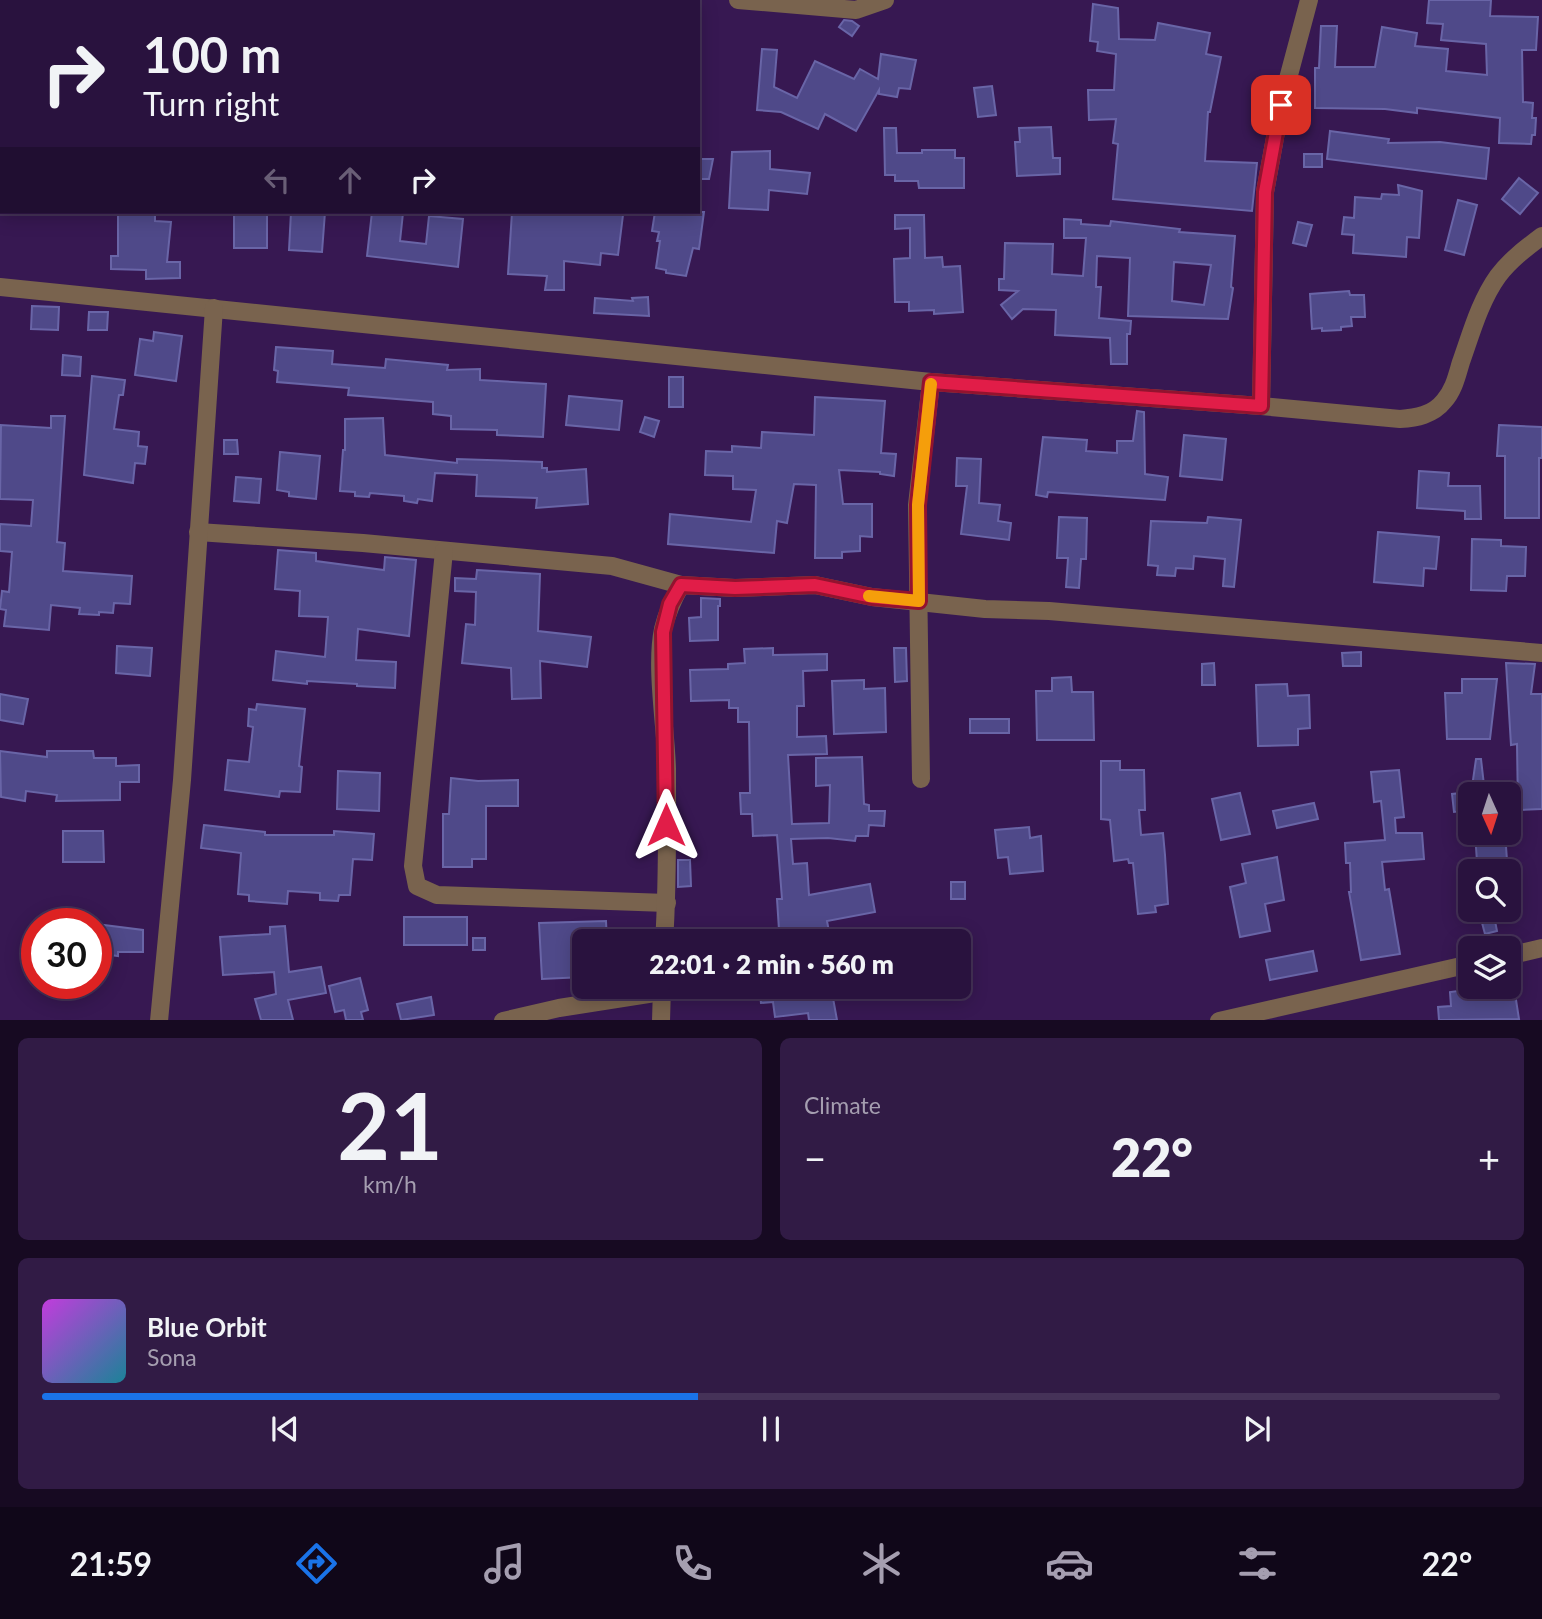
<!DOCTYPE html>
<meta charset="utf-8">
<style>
body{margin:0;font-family:Lato,sans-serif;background:#311b45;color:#f1f3f6;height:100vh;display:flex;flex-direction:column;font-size:26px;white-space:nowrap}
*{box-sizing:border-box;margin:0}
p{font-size:23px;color:#a59eb0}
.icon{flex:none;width:38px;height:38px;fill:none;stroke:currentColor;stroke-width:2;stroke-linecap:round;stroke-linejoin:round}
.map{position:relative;height:1020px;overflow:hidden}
.drawer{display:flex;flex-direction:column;gap:18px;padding:18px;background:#170a22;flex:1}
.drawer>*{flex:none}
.top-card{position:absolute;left:0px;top:0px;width:700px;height:214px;box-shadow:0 4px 18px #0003,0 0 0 2px #453258;background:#29123e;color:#f1f3f6;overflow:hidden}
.needle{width:46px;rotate:177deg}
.controls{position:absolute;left:1458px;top:782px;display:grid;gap:14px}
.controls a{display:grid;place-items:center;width:63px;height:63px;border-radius:10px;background:#29123e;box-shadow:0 4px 18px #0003,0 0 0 2px #453258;font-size:35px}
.speed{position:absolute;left:21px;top:908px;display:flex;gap:14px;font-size:35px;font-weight:700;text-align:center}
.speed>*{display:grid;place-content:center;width:91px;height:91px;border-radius:50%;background:#29123e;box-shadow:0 4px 18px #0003,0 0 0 2px #453258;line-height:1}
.speed .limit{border:10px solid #d22;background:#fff;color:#111}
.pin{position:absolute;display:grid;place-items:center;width:60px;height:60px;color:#fff;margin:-30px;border-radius:14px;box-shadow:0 4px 10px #0006}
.me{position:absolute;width:77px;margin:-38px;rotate:0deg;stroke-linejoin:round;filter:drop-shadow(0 0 5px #0008)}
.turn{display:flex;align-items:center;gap:24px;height:147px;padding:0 28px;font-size:32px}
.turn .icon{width:91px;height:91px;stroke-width:2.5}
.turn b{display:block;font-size:49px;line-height:60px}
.lanes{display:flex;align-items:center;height:66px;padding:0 28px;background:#0003;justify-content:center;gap:35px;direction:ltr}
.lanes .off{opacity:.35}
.big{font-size:52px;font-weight:800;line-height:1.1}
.drawer .card{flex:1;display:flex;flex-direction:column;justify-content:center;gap:10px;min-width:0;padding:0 24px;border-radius:10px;background:#311b45}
.drawer .dial{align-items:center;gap:0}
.dial b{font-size:91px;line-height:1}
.song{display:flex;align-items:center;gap:21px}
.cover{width:84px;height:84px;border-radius:10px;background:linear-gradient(135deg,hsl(290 70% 55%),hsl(190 70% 35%))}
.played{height:7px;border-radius:4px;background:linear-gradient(90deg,#1a73e8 45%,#453258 45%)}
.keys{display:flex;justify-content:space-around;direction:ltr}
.heat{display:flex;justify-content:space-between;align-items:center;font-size:38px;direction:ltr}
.drawer .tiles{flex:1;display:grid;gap:18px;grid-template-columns:1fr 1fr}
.card:last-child{grid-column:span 2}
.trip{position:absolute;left:572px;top:929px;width:399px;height:70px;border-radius:10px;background:#29123e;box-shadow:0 4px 18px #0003,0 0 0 2px #453258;font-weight:800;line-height:70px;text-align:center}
.menu{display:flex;height:112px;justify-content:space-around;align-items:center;background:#100719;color:#a59eb0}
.menu .icon{width:49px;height:49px}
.menu .selected{color:#1a73e8}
.menu b{font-size:32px;color:#f1f3f6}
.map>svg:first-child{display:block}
.building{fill:#4f4989;stroke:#6965a7;stroke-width:2;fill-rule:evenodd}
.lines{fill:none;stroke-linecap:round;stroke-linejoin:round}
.minor{stroke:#79634e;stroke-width:18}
.route-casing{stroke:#92132f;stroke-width:18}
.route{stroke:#e11d48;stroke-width:12}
.slow{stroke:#f59e0b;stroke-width:12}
</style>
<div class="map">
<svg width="1542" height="1021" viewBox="0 0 1542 1021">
<rect width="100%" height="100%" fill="#371852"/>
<g class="building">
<polygon points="1429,0 1491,0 1490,16 1538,17 1536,50 1522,50 1523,102 1533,103 1532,118 1536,118 1535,135 1532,135 1531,144 1499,143 1500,118 1417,108 1417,113 1385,109 1315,108 1315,68 1319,68 1321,26 1337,26 1335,67 1375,67 1382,27 1417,33 1415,46 1448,49 1446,71 1487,75 1486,44 1441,40 1443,24 1427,23"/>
<polygon points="1093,4 1118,8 1119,39 1155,40 1158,23 1210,33 1206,54 1221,57 1210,112 1208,112 1205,161 1257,163 1252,211 1113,199 1118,144 1113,143 1116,119 1089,120 1088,90 1114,90 1116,54 1097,51 1098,42 1090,41"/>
<polygon points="844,20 852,21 859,26 852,36 839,27"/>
<polygon points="762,49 777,50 774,87 797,98 815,61 854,79 860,69 878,79 881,54 916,60 910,89 899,88 897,97 879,94 879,90 856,131 825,114 818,129 781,112 757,110"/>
<polygon points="992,86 996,115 978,117 974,88"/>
<polygon points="1051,127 1053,158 1060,158 1060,174 1017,176 1015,142 1020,142 1019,128"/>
<polygon points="884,128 896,128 897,153 922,153 922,150 955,150 955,158 964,158 964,188 919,188 918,181 895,181 895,175 885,175"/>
<polygon points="1330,131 1389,139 1388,143 1440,142 1489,148 1486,179 1327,159"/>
<polygon points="770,151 770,169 810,173 807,194 769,190 768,210 729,208 732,152"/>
<rect x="1304" y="154" width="18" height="13"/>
<polygon points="698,159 713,159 709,179 698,179"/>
<polygon points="1519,178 1538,193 1520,214 1502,199"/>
<polygon points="1398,185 1422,191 1419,238 1407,237 1406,257 1353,253 1354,235 1342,234 1344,217 1354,218 1355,197 1381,199 1382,194 1399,195"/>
<polygon points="1458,200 1477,205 1464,255 1445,250"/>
<polygon points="118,212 155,212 155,221 171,222 167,262 180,262 180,278 146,279 146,270 111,269 111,256 118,256"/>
<rect x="234" y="212" width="33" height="36"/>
<polygon points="291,212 325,212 322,252 289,250"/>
<polygon points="372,212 403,213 400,241 426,244 429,216 463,219 458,267 367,256"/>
<polygon points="512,212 595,212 623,215 618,255 601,253 600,265 564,261 564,290 545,290 547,276 508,274"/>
<polygon points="655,212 704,212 699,249 693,248 686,276 666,273 666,270 656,268 660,241 657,241 659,232 652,231"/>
<polygon points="895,215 924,215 925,258 942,257 943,267 960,266 963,312 934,314 934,310 909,311 909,302 895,302 894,259 910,258 910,228 895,229"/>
<path d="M 1064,219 L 1081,220 L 1081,224 L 1110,226 L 1111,221 L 1180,229 L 1179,232 L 1235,236 L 1231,287 L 1233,288 L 1228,319 L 1128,316 L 1130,258 L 1097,256 L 1096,287 L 1101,287 L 1099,318 L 1131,321 L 1130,334 L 1127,334 L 1127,364 L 1111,364 L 1110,338 L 1055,335 L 1056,310 L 1023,309 L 1012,319 L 1001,305 L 1018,291 L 999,290 L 999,279 L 1004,279 L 1005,243 L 1053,244 L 1052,274 L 1083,276 L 1086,238 L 1064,238 ZM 1174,262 L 1211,265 L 1204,305 L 1172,301 Z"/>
<polygon points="1298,222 1312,225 1306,246 1293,243"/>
<polygon points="1349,291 1350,295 1364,295 1365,317 1351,317 1352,326 1341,327 1341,330 1322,331 1322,328 1312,329 1310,294"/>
<polygon points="648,297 649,316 594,313 595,298 633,301 632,298"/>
<polygon points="32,306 59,307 58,330 31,329"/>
<polygon points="89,312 108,312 107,330 88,330"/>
<polygon points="154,332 182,336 176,381 135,375 140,339 153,341"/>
<polygon points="276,347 333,351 332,364 385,368 386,359 448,365 447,370 480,369 480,380 546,384 543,437 497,435 497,430 451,429 451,416 433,414 433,402 348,395 349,388 277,382 278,371 274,370"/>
<polygon points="63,355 81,357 80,376 62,375"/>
<polygon points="92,376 125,380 123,395 119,395 114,429 139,432 138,446 147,447 145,464 135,463 133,483 84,475"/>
<rect x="669" y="377" width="14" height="30"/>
<polygon points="569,396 622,401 619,430 566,425"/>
<polygon points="815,397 885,401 881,453 896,454 894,476 880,474 880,472 839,470 843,504 872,504 872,537 860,536 860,551 842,552 842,558 815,558 816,485 794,484 787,523 777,521 774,553 668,544 670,514 751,522 756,490 733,489 733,476 705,475 706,451 732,452 732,446 761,448 762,432 814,435"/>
<polygon points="1137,411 1144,412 1145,474 1168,477 1165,500 1048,492 1047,497 1036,495 1043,437 1087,440 1086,451 1117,453 1117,441 1133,441"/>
<polygon points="51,416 65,416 57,542 65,543 63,571 132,576 130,604 114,603 113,613 99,612 99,615 79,614 80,608 51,605 49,630 4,626 6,610 0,609 2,591 9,592 12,552 0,551 0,524 31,526 33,500 0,499 1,425 51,428"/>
<polygon points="645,417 659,421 654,437 640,432"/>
<polygon points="383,418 385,455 457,463 457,459 542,462 542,468 547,468 547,472 586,469 588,504 536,508 537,498 476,496 477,475 435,473 432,501 418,499 417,503 404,501 404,496 370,493 369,497 355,496 355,492 340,491 343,450 345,450 345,419"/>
<polygon points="1499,425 1542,427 1542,458 1539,458 1539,518 1505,518 1505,456 1497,456"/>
<polygon points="1184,435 1226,439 1222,480 1180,476"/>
<polygon points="224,440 237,440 238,454 224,454"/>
<polygon points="280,452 320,456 316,499 289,496 289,492 277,490"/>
<polygon points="957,458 981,459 979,503 1000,505 998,521 1011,523 1009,540 961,534 967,486 956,486"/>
<polygon points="1419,471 1449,473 1448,486 1480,486 1481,519 1465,519 1465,511 1417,508"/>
<polygon points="236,477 261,479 259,503 234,501"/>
<polygon points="1059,517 1087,518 1086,559 1081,559 1079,588 1066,587 1068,558 1057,558"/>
<polygon points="1208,517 1241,520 1234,587 1223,586 1225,559 1194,556 1193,569 1176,568 1175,576 1157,575 1158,566 1148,565 1151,521 1207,523"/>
<polygon points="1378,532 1439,537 1436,569 1424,568 1423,586 1374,582"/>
<polygon points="1472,539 1501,540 1501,546 1526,547 1525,576 1507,576 1506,591 1471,590"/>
<polygon points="278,550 316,553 316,561 384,570 385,557 416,560 409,636 358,629 356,660 396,662 395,688 357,686 357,684 307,681 307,684 273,680 276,651 325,657 328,617 299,616 300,591 275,589"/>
<polygon points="477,570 540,574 538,631 591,637 587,667 540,661 541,698 512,699 511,668 462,663 466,624 475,625 476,592 455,591 455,578 476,579"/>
<polygon points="701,598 720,599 720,606 718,606 718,640 690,641 689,618 701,617"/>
<polygon points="117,646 152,648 150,676 116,673"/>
<polygon points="773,648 773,655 827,654 827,670 803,671 804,706 797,706 797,737 826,736 827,754 788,755 792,824 829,823 830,785 816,786 816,758 862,757 864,804 869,805 869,811 885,811 884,826 869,825 868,836 856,836 855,841 828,838 791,839 793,864 807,863 809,895 870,884 875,912 827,921 831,942 792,942 789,929 779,930 777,899 782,899 777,835 753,836 752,814 741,814 740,793 750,793 749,722 738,722 738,708 729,708 729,700 691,701 690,670 728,669 728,664 745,663 744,649"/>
<polygon points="894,648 906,648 907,681 895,682"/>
<polygon points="1361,652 1361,666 1343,666 1342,653"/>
<polygon points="1214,663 1215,685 1202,685 1202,664"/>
<polygon points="1506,663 1535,664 1531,694 1542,694 1542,809 1518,810 1517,744 1511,745"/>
<polygon points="1071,677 1072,692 1093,692 1094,740 1037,740 1036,691 1052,691 1052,678"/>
<polygon points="1462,679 1497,679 1490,739 1447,739 1445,693 1462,693"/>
<polygon points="864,680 864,689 885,688 886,732 834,734 832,681"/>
<polygon points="1287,684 1288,696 1309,695 1310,728 1298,729 1298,745 1258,746 1256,685"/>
<polygon points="0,694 28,699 23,724 0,720"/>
<polygon points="257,704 305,709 299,766 302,767 300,792 280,791 279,797 225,790 228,760 249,762 253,727 248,726 249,709 256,710"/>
<rect x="970" y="719" width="39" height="14"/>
<polygon points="0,751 47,757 47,751 93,751 94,758 116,758 116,766 139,765 139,782 120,782 120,800 56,801 57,795 26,791 25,801 1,797"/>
<polygon points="1476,759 1481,759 1485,794 1471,794"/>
<polygon points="1101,761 1120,761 1120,770 1144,770 1145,810 1139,810 1141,835 1163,833 1165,855 1168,904 1155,906 1156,912 1138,914 1133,863 1129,863 1128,859 1114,861 1110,820 1101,819"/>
<polygon points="1399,770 1404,817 1395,818 1396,833 1422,833 1424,859 1382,862 1385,890 1389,889 1400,954 1361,960 1349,892 1351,892 1350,863 1346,863 1345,843 1385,840 1381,801 1374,802 1371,772"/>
<polygon points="338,771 380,773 379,811 337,809"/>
<polygon points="451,778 478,781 518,780 518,806 486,806 486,859 472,859 472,867 443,867 443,814 449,814"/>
<polygon points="1470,792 1470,810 1454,812 1452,794"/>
<polygon points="1240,793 1250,834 1221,840 1212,799"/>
<polygon points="1314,803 1318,819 1277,828 1273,811"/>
<polygon points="204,825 265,832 265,835 334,835 334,831 374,834 372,860 353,859 350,895 339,895 338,901 320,900 320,893 288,891 287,904 249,901 249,895 238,894 241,853 201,848"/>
<polygon points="1029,827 1030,838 1041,836 1043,871 1010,874 1008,857 998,858 995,830"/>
<polygon points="63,831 103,831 104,862 63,862"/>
<polygon points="1475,833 1505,833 1507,860 1477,862"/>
<polygon points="1277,857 1284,900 1265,904 1270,931 1240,937 1230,887 1246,883 1242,864"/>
<polygon points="678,860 690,860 691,886 678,887"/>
<rect x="951" y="882" width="14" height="17"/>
<polygon points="1494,916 1497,931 1485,934 1481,919"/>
<rect x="404" y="917" width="63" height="28"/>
<polygon points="606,921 607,942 584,942 584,977 542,979 539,923"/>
<polygon points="96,924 143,930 143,952 118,952 118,956 96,953"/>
<polygon points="285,926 289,972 321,967 326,993 288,1000 293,1020 261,1020 255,999 276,994 274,972 223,975 220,937 270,934 270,927"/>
<rect x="473" y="938" width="12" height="12"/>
<polygon points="1313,951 1317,971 1270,980 1266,960"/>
<polygon points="360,978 368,1010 361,1012 363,1020 346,1020 344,1010 335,1012 329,986"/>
<polygon points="759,987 831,987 837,1020 809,1020 808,1013 775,1017 773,1002 761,1003"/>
<polygon points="1489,987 1514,987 1519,1019 1439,1020 1438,1007 1451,1006 1450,992"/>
<polygon points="431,997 434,1015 401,1020 397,1004"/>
</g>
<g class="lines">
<g class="minor">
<polyline points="738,0 856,10 885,0"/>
<polyline points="118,2 119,0"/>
<polyline points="321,2 322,0"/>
<path d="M 0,287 L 931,382 L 1261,406 L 1400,419 C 1416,418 1433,415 1444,401 C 1454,390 1457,375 1461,362 C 1471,334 1480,301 1498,276 C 1510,260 1526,248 1542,236"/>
<polyline points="1261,406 1265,192 1281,105 1309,0"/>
<polyline points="198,532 363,543 612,566 681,585 735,588 815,585 872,597 985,609 1049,611 1542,653"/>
<polyline points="444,551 413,866 417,886 437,895 667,903"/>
<polyline points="921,779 917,505 931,382"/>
<path d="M 664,942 C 668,884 667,826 667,769 C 666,729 655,667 663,629 C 667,613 673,599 681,585"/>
<polyline points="1508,956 1542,948"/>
<polyline points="159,1021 182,780 214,308"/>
<polyline points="503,1021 559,1008 661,992"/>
<polyline points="661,1021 662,987"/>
<polyline points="1219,1021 1470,964"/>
</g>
</g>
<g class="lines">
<defs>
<polyline id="route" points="666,825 663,632 670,604 681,585 735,588 815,585 872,597 919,601 918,505 931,382 1261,406 1265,192 1281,105"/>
</defs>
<use href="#route" class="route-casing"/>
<use href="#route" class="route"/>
<polyline class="slow" points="869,596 919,601 918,505 931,384"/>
</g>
</svg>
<div class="controls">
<a><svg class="needle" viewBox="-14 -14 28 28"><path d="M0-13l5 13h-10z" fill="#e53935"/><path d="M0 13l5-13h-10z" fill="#a59eb0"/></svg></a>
<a><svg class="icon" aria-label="search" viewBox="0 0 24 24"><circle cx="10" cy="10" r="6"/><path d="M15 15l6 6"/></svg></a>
<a><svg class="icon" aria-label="layers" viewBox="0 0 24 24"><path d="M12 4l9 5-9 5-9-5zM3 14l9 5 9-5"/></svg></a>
</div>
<div class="speed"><div class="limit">30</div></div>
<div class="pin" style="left:1281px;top:105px;background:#d93025"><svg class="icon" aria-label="arrive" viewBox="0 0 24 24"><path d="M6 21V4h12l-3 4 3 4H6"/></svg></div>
<svg class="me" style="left:666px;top:825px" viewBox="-20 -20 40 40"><path d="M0-17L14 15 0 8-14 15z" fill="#e11d48" stroke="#fff" stroke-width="4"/></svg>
<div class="trip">22:01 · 2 min · 560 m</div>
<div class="top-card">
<div class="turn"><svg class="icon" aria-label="right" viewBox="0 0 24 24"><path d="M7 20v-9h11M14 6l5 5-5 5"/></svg><div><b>100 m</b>Turn right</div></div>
<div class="lanes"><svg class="icon off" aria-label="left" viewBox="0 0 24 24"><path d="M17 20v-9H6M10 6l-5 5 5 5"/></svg><svg class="icon off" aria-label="ahead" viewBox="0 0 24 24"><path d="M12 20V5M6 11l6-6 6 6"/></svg><svg class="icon" aria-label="right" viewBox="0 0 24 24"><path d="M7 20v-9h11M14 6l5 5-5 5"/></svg></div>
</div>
</div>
<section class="drawer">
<div class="tiles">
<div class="card dial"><b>21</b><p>km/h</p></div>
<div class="card"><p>Climate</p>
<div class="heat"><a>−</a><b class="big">22°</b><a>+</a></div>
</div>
<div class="card">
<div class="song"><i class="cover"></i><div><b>Blue Orbit</b><p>Sona</p></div></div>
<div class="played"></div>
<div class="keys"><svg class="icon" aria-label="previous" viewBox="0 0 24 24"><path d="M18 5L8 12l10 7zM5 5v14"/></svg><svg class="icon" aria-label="pause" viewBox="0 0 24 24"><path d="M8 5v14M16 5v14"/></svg><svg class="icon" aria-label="next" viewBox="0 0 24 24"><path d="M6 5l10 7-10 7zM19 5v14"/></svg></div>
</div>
</div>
</section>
<nav class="menu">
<b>21:59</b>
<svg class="icon selected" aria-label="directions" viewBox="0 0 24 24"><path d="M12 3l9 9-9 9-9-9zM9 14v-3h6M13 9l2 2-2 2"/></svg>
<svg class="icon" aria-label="music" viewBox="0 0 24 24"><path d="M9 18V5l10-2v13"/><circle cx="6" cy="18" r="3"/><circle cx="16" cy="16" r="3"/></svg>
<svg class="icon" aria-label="phone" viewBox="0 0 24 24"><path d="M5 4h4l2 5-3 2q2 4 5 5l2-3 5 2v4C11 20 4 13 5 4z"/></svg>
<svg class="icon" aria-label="climate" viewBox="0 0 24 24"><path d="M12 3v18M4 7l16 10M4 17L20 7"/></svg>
<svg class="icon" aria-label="car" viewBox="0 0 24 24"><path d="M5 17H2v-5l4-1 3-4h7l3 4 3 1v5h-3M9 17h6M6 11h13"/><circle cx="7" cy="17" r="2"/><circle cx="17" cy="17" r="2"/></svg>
<svg class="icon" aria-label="filters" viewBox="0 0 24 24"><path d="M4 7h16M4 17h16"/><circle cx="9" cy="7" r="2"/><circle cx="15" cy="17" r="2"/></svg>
<b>22°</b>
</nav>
